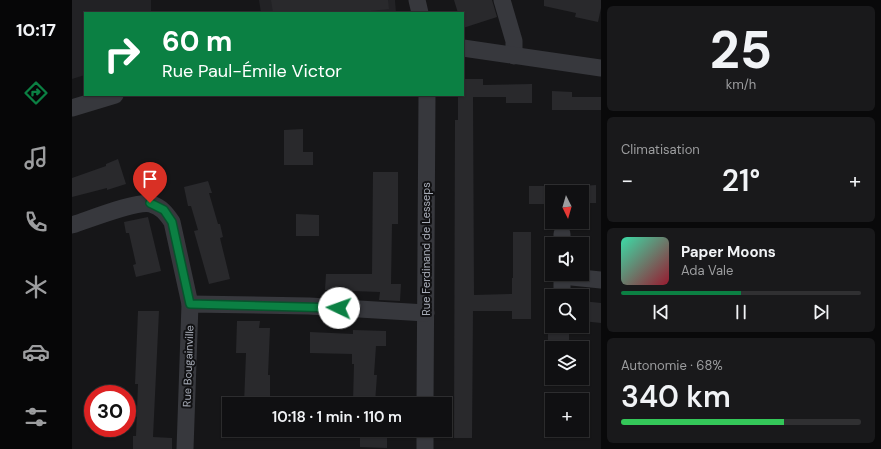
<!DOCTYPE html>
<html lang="fr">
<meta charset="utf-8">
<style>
body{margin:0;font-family:"DM Sans",sans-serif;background:#19191b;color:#f1f3f6;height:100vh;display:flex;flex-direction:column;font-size:15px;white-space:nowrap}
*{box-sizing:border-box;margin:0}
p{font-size:13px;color:#9c9d9f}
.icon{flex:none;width:22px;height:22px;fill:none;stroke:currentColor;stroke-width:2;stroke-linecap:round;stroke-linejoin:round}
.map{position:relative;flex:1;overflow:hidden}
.details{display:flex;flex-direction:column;gap:6px;padding:6px;background:#09090a;width:280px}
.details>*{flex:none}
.top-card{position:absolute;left:12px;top:12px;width:380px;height:84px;border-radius:0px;box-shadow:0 1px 3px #0004,0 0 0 1px #303032;background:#0b8043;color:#fff;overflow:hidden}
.needle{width:26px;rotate:175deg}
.buttons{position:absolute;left:473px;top:185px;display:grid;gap:8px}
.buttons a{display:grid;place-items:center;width:44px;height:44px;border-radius:0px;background:#101012;box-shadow:0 1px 3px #0004,0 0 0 1px #303032;font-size:20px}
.speed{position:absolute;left:12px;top:385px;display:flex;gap:8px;font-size:20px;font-weight:700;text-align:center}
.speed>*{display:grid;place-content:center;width:52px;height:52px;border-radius:50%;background:#101012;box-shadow:0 1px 3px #0004,0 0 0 1px #303032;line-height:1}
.speed .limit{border:6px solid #d22;background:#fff;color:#111}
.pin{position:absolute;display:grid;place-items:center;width:34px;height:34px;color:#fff;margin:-41px -17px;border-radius:50% 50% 50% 0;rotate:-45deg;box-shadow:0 0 4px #0007}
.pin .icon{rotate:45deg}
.me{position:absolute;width:44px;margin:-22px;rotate:273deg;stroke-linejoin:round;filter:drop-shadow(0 0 3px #0008)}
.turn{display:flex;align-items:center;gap:14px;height:84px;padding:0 12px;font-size:18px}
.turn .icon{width:52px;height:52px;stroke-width:2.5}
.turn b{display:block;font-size:28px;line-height:34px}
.big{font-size:30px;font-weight:600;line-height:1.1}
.details .card{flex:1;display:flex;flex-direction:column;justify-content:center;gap:6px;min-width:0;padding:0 14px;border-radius:6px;background:#19191b}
.details .dial{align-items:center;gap:0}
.dial b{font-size:52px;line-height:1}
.song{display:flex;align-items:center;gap:12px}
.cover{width:48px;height:48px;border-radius:6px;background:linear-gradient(135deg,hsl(160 70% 55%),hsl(350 70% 35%))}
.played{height:4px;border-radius:2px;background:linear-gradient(90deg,#0b8043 50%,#303032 50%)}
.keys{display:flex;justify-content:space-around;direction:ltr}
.heat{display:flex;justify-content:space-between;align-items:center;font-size:22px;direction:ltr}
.charge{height:6px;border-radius:3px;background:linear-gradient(90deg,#34c759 68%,#303032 0)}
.trip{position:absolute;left:150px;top:397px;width:230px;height:40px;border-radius:0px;background:#101012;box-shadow:0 1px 3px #0004,0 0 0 1px #303032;font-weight:600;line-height:40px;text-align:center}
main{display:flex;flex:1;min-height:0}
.menu{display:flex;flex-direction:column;width:72px;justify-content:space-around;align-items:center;background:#060607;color:#9c9d9f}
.menu .icon{width:28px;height:28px}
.menu .selected{color:#0b8043}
.menu b{font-size:18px;color:#f1f3f6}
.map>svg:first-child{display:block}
.built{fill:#222225}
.building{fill:#29292c}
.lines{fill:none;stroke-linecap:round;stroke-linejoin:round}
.street{stroke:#37383d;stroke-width:17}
.route-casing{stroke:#07532c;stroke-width:10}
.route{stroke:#0b8043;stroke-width:7}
.labels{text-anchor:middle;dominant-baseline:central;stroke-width:4;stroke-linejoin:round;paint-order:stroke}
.street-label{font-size:11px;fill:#a8adb8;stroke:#111113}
</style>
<main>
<nav class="menu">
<b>10:17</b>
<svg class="icon selected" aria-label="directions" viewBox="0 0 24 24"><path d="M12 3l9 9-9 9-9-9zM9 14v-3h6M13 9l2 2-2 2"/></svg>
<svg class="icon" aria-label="music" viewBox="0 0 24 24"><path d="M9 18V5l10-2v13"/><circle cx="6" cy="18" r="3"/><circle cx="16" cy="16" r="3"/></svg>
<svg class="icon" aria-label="phone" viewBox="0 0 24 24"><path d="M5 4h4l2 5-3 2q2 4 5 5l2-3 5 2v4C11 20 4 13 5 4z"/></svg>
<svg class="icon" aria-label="climate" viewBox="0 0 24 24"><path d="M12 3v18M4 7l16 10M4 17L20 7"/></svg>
<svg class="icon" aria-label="car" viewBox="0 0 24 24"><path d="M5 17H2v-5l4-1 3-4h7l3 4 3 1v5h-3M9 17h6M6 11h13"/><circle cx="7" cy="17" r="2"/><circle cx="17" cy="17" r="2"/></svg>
<svg class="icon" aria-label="filters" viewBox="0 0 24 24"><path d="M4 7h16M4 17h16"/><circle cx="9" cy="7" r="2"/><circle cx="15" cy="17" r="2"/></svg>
</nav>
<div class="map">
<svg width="529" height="449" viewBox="0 0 529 449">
<rect width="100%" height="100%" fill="#161618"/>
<g class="built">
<polygon points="0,0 79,0 79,13 13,13 13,75 0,79"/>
<polygon points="187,0 323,0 324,13 189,13"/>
</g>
<g class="building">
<polygon points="199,0 316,0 317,9 281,13 201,13"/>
<polygon points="382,0 420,0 425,17 391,28 391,13 386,13"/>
<polygon points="472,0 529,0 529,8 526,22 503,17 504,13 472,6"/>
<polygon points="391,79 411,79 411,85 460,84 460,103 434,103 434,97 401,97 402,295 440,294 440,278 441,278 441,232 459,232 459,319 440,319 440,311 401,311 400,438 382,438 383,120 386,120 386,95 391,95"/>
<polygon points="480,91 500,92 500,97 529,97 529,110 480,110"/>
<polygon points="231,129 231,152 241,152 241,165 212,165 212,130"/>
<polygon points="46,159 54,184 35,190 35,188 0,197 0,178 34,166 34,164"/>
<polygon points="301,172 326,172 326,224 320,224 319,284 329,284 328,301 307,300 308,292 253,290 254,274 300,274"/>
<polygon points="136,181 140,193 137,193 146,224 148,224 151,237 148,238 158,279 137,284 122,231 126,230 119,206 116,206 112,187"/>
<polygon points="524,185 524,203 510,203 510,186"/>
<rect x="457" y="186" width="23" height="18"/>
<polygon points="224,214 247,215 247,236 224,236"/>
<polygon points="76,217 89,271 64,277 61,265 64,264 57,233 54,233 52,222"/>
<polygon points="510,301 529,303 529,323 510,321"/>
<polygon points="66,311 87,311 81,437 100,438 100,449 61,449 61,436 64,436 66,384 63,384"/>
<polygon points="165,321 188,321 187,328 198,328 196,375 198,375 198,404 172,404 174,353 164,353"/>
<polygon points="281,330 314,331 314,346 304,346 302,375 305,375 303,403 281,402 282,364 280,364 280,354 238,353 238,332 281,334"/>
<rect x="476" y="334" width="21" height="14"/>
<polygon points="288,430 315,430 315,448 288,447"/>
</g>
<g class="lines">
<g class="street">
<polyline points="345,0 348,13"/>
<polyline points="430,0 442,41 442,56"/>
<polyline points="391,48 529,68"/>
<polyline points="0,108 43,95"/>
<path d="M 0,225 C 16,220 65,200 79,204 C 89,207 94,213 100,222 L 118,304"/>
<polyline points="490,244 490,234"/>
<polyline points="490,276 529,280"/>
<polyline points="490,296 490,274"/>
<polyline points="353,404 355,95"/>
<polyline points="113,449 118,304 237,306 354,313"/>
<polyline points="353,449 353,430"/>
</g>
</g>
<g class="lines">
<defs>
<polyline id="route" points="78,203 92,210 100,222 118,304 267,308"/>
</defs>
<use href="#route" class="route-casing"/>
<use href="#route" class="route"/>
</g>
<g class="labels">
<g class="street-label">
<text transform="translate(354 249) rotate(-90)">Rue Ferdinand de Lesseps</text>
<text transform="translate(116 366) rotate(-88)">Rue Bougainville</text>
</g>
</g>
</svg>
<div class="buttons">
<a><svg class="needle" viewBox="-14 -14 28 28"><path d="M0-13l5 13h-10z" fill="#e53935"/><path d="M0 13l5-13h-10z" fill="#9c9d9f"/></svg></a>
<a><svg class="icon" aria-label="sound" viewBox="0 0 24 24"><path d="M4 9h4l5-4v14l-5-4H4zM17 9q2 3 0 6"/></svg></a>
<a><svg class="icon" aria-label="search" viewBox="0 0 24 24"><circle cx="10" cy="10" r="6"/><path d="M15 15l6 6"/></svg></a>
<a><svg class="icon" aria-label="layers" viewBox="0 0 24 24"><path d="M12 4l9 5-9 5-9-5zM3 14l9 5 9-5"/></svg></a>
<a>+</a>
</div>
<div class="speed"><div class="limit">30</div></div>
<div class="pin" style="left:78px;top:203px;background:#d93025"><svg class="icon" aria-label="arrive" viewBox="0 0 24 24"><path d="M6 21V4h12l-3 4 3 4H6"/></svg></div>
<svg class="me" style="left:267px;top:308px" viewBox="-20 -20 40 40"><circle r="19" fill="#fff"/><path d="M0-13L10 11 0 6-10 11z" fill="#0b8043"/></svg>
<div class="trip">10:18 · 1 min · 110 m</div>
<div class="top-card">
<div class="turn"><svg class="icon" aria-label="right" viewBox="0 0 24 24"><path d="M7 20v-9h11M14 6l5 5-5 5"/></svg><div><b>60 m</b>Rue Paul-Émile Victor</div></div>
</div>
</div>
<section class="details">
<div class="card dial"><b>25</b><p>km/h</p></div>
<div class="card"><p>Climatisation</p>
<div class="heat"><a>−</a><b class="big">21°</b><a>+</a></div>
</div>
<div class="card">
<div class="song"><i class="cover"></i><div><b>Paper Moons</b><p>Ada Vale</p></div></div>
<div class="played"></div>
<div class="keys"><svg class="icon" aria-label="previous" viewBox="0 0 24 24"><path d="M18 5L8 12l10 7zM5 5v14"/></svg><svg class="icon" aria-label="pause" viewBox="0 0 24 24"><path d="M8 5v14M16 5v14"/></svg><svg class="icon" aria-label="next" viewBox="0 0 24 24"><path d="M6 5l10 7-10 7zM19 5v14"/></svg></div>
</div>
<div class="card"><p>Autonomie · 68%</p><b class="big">340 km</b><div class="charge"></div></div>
</section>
</main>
